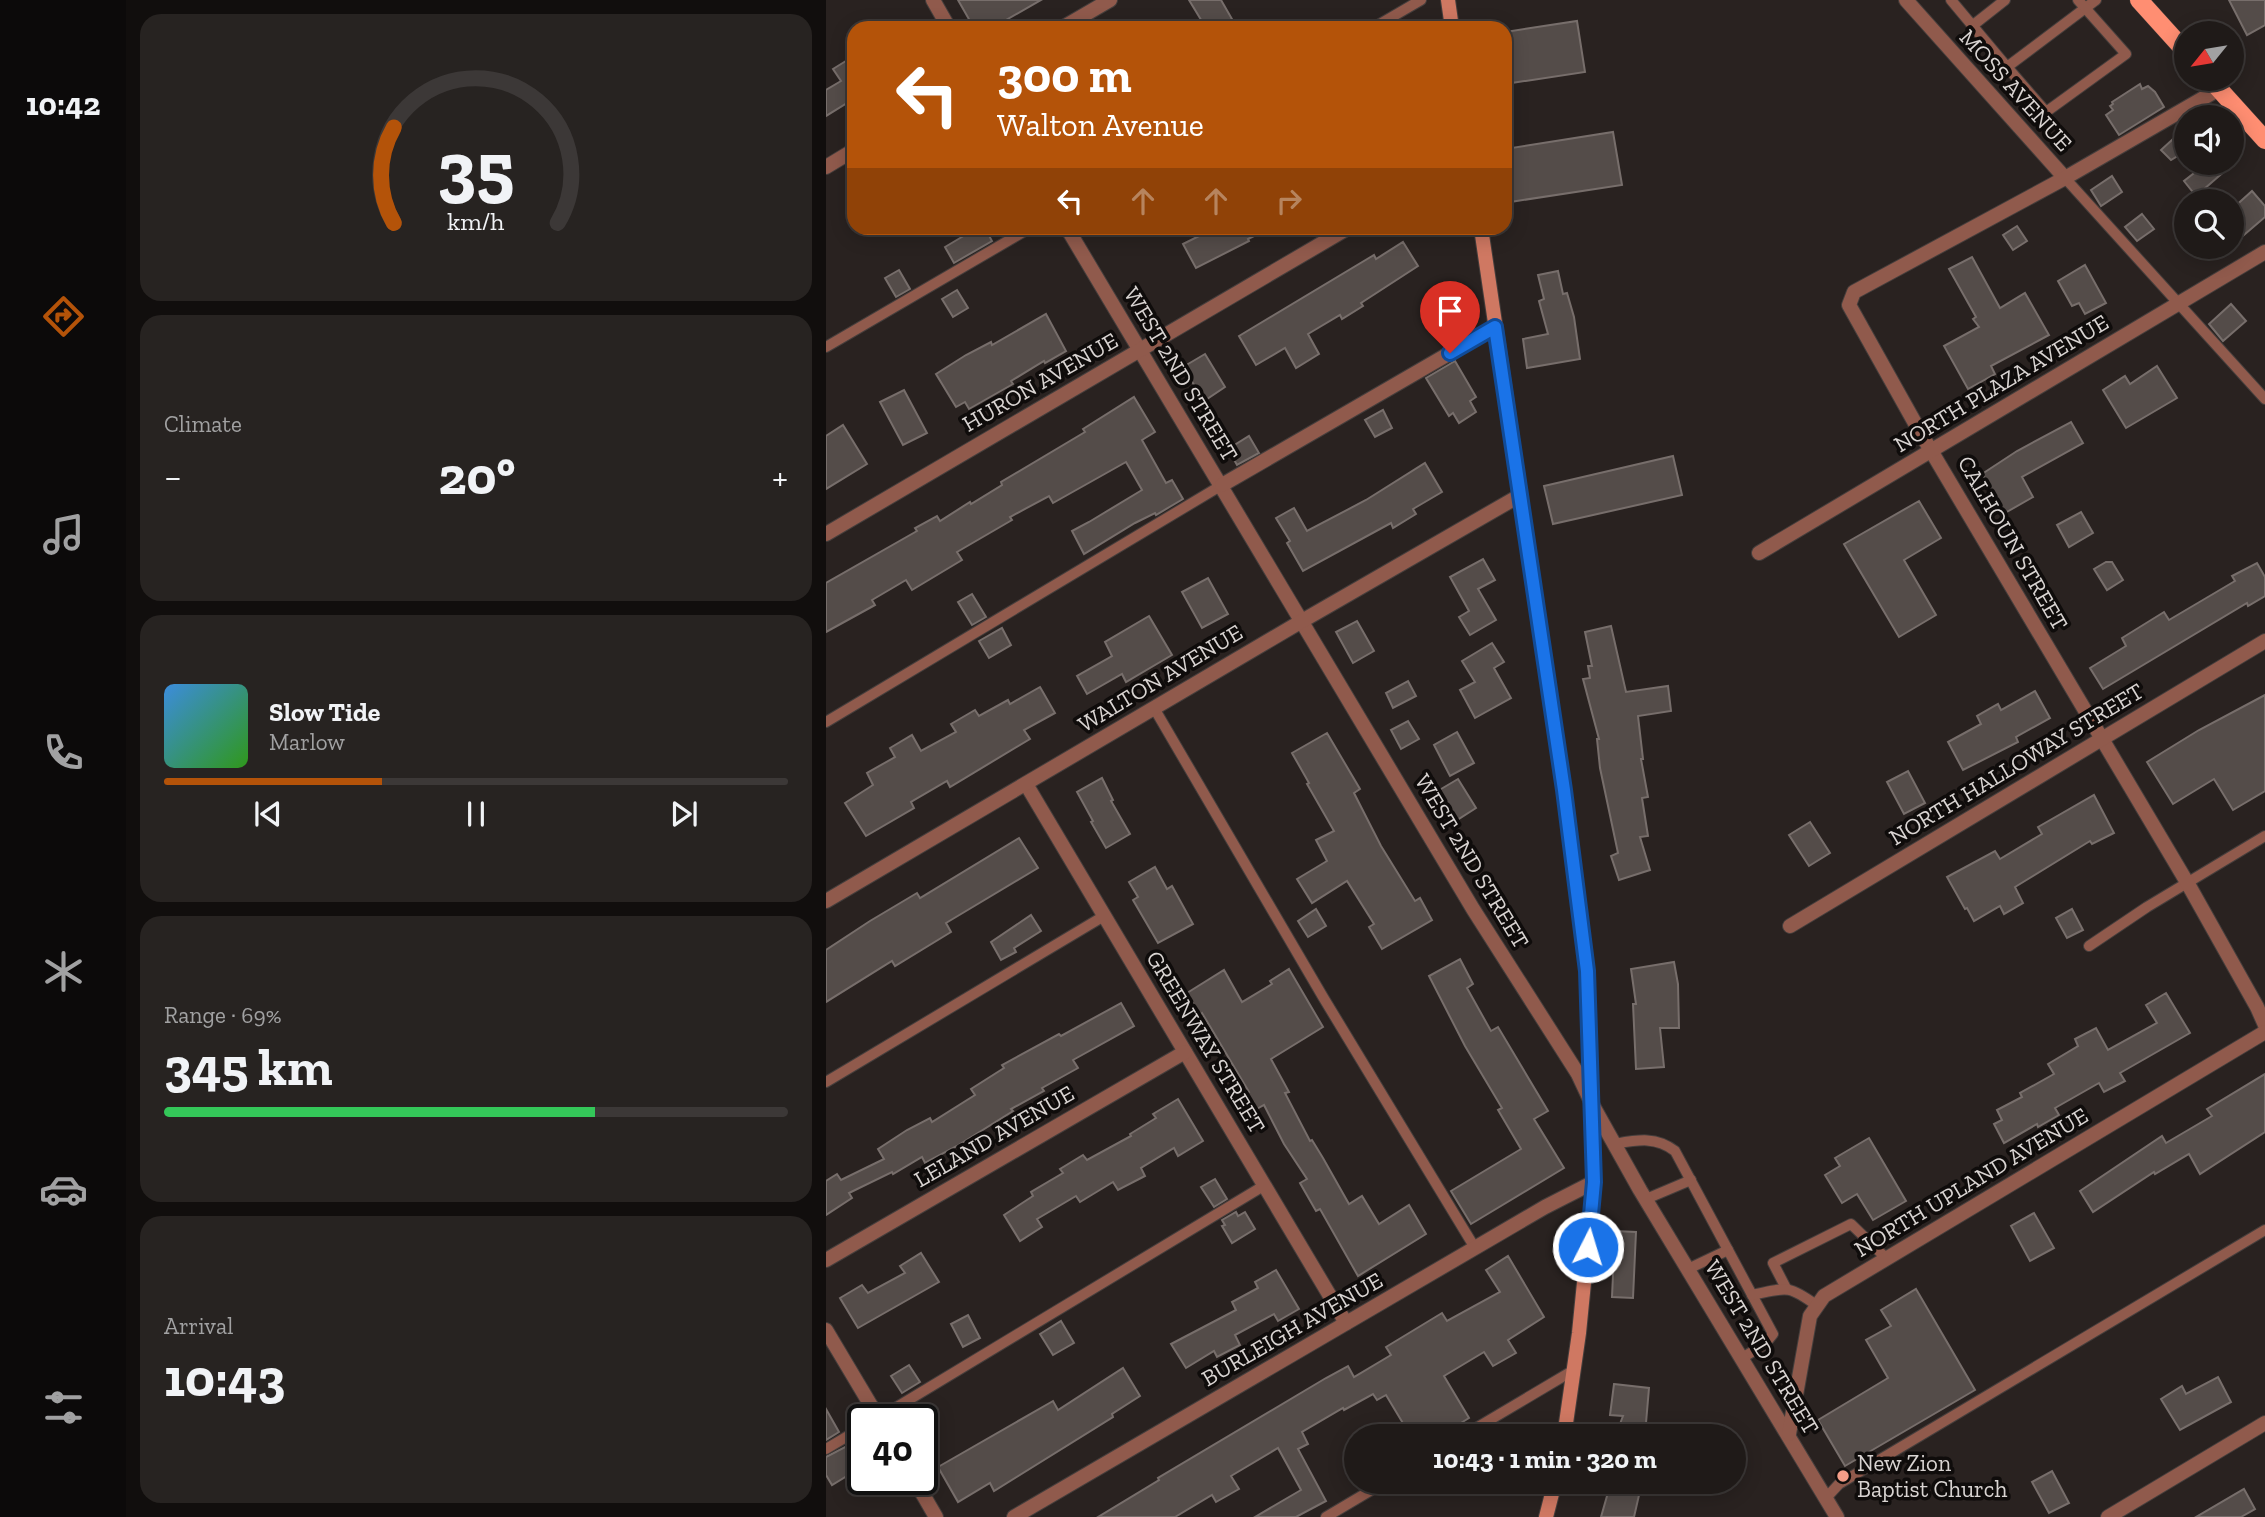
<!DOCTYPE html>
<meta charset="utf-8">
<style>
body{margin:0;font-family:"Zilla Slab",serif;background:#272321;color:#f1f3f6;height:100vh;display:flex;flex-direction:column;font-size:26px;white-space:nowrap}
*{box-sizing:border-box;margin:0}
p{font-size:23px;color:#a1a1a2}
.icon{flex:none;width:38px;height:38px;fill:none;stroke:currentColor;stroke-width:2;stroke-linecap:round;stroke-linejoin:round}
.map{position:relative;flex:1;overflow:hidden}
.details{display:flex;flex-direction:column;gap:14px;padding:14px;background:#110e0d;width:700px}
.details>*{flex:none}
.guide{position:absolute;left:21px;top:21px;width:665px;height:214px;border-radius:21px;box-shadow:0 4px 18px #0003,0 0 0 2px #3c3837;background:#b45309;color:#fff;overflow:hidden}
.needle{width:46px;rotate:240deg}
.buttons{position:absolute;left:1348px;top:21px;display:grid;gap:14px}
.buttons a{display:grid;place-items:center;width:70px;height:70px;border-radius:50%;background:#1f1a18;box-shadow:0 4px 18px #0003,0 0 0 2px #3c3837;font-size:35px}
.speed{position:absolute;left:21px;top:1404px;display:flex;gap:14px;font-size:35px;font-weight:700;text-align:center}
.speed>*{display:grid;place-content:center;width:91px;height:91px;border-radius:50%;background:#1f1a18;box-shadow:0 4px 18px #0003,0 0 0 2px #3c3837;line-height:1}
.speed .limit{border:4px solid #111;border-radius:10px;background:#fff;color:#111}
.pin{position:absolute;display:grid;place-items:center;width:60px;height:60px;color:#fff;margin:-72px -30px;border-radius:50% 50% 50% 0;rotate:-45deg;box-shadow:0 0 7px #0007}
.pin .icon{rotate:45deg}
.me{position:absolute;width:77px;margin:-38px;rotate:5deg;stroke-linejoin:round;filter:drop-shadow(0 0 5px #0008)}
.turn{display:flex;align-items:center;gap:24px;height:147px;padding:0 35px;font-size:32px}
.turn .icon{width:91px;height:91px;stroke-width:2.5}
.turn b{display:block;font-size:49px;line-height:60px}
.lanes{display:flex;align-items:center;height:66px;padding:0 35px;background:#0003;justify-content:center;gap:35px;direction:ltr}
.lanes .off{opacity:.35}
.big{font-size:52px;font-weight:700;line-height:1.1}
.details .tile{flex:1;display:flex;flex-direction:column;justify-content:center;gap:10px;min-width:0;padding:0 24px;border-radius:21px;background:#272321}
.details .dial{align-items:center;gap:0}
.dial svg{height:182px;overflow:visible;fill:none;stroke:#3c3837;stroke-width:7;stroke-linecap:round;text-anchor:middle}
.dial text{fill:#f1f3f6;stroke:none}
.song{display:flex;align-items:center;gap:21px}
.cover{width:84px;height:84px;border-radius:10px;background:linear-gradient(135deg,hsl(210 70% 55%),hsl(110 70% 35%))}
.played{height:7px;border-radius:4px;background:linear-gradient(90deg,#b45309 35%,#3c3837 35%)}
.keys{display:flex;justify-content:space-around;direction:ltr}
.heat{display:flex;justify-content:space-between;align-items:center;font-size:38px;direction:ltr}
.charge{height:10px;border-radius:5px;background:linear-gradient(90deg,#34c759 69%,#3c3837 0)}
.trip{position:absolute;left:518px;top:1424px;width:402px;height:70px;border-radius:35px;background:#1f1a18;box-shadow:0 4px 18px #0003,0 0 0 2px #3c3837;font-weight:700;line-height:70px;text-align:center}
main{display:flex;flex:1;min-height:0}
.tabs{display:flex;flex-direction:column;width:126px;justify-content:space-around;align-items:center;background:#0c0a0a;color:#a1a1a2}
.tabs .icon{width:49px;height:49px}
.tabs .active{color:#b45309}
.tabs b{font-size:32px;color:#f1f3f6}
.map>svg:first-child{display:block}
.building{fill:#544c49;stroke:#776e6b;stroke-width:2}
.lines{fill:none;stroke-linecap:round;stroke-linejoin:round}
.lane-casing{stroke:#453e3c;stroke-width:12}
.street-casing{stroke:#453e3c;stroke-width:16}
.secondary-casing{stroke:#453e3c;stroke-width:16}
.primary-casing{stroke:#453e3c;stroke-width:19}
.lane{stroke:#905a4c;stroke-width:10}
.street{stroke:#905a4c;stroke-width:14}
.secondary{stroke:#cf7862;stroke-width:14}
.primary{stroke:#ff8e72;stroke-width:18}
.route-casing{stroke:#114b97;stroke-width:18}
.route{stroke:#1a73e8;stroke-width:12}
.poi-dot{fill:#f49e88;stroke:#0f0c0b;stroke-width:2.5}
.labels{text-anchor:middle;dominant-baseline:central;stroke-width:7;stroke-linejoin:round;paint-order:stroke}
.street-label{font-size:23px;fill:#d9d4d2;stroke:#0f0c0b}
.poi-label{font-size:23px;fill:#d9d4d2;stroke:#0f0c0b;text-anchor:start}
</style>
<main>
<nav class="tabs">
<b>10:42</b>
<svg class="icon active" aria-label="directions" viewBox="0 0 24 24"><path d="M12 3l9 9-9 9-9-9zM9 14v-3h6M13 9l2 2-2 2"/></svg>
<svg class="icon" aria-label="music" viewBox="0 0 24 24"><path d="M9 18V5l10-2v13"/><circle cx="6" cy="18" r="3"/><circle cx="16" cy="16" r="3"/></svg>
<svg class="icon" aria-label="phone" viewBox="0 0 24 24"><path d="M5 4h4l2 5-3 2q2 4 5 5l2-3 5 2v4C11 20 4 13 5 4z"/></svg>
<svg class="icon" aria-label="climate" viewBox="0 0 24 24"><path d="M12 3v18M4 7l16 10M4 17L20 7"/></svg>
<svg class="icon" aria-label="car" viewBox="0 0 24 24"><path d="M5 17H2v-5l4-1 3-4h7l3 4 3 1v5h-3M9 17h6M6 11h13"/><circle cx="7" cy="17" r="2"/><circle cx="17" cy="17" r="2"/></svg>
<svg class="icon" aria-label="filters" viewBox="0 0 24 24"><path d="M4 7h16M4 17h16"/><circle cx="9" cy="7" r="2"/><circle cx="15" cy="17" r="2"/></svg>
</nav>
<section class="details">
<div class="tile dial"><svg viewBox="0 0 100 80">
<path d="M14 69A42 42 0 1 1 86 69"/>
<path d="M14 69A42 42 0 0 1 14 27" stroke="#b45309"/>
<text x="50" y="56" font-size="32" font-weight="700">35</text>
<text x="50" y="72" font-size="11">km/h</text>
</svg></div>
<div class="tile"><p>Climate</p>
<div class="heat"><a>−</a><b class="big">20°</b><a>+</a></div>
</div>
<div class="tile">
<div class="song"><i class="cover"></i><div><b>Slow Tide</b><p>Marlow</p></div></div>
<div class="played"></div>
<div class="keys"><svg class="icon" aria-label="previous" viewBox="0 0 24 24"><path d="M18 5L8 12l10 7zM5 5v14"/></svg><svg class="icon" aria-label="pause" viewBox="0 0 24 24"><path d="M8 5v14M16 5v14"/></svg><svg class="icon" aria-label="next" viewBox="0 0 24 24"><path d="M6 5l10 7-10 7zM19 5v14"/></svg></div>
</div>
<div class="tile"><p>Range · 69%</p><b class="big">345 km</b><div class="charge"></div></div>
<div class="tile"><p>Arrival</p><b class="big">10:43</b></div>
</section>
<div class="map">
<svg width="1439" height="1517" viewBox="0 0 1439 1517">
<rect width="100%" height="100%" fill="#292220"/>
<g class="building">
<polygon points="132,0 215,0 166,28 148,28"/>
<polygon points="363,0 395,0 406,19 390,28 380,28"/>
<polygon points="1403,0 1439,0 1439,25 1421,35"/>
<polygon points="751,21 759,72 679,84 679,32"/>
<polygon points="28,56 28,102 26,100 0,116 0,90 15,81 7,69"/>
<polygon points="1314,84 1316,89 1322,86 1329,92 1338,107 1293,135 1280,115 1287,110 1284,106 1287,104 1286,102"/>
<polygon points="1360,127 1360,151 1345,160 1335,150"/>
<polygon points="787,132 796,185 684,202 679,173 679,149"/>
<polygon points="1381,163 1408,163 1370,196 1358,181"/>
<polygon points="1286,176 1296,192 1275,206 1265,190"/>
<polygon points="1426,191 1439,206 1439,217 1405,246 1405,210"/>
<polygon points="1316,214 1328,229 1311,241 1299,227"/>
<polygon points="1191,226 1201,241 1187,250 1177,235"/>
<polygon points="151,228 159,228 166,241 128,263 119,247"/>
<polygon points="389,228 444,228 422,239 423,241 370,268 357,244"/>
<polygon points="577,242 592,266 535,303 537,306 516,319 514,315 482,334 493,354 470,368 459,348 430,365 413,336 548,255 550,259"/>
<polygon points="1146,257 1174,308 1199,293 1223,335 1165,366 1169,374 1142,389 1118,346 1153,327 1147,319 1150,317 1123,269"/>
<polygon points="1259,265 1280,303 1259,314 1253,303 1246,306 1232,281"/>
<polygon points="73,270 84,289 70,297 59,278"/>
<polygon points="732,271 737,294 741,293 748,317 754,359 701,368 697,339 722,334 713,301 718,299 712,275"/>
<polygon points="131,290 142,308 127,317 116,299"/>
<polygon points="1405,304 1420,321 1397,341 1383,324"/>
<polygon points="220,314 240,351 219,363 218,361 185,381 187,384 143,409 139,402 130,407 110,374 140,355 165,342 166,345"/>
<polygon points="379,354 399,387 378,401 357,367"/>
<polygon points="629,361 650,397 644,401 650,412 633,423 627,413 623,416 600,378"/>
<polygon points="1331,366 1351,398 1300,428 1277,390 1299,376 1304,384"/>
<polygon points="78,390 101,433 77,445 54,402"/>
<polygon points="308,397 329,432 316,440 340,483 346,480 357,499 330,515 329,513 309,523 258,554 246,531 263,522 316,490 300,462 227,503 223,496 184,517 186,520 131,552 136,560 86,590 80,580 46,600 49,605 0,632 0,583 91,531 89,528 111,516 114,521 144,502 145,504 176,485 175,482 259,432 257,429"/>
<polygon points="557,410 566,428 549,437 539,420"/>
<polygon points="1245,422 1257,443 1196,477 1207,497 1179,513 1156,474 1191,451"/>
<polygon points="17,425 41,464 0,489 0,436"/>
<polygon points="423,436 433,453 411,465 402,449"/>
<polygon points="847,456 856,495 727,524 718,486"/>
<polygon points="599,463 616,492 587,509 590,514 567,528 565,523 477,571 461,543 464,541 450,518 468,508 481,531 540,500"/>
<polygon points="1093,501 1115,538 1078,560 1110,615 1073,637 1018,544"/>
<polygon points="1255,512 1267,533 1243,547 1231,525"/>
<polygon points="657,559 669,580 652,589 670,620 644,635 633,617 643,611 624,577"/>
<polygon points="1280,562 1286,562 1297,580 1281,590 1268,569"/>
<polygon points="1431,563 1439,577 1439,596 1422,606 1421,603 1277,689 1264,668 1300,646 1296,638 1338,612 1343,620 1409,581 1406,576"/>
<polygon points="382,578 402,614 376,628 356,592"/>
<polygon points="146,594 160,617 146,625 132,602"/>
<polygon points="323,616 346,655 300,682 296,674 261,694 251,676 286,656 279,642"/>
<polygon points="531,621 548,651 527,663 510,632"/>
<polygon points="785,626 800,692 842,686 845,711 812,716 817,759 815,759 822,797 816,798 822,836 814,837 824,870 793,880 785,856 792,853 774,768 771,739 773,739 757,679 764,678 762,666 766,666 759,632"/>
<polygon points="176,628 185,645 163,658 153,641"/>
<polygon points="666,643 678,662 668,668 685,698 649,718 634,690 649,682 636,661"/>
<polygon points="582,681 590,696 567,708 560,693"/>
<polygon points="214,687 229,713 198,730 204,739 124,787 121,781 85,802 88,808 40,836 19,803 47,785 41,773 69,757 64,748 86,735 95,751 130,732 125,724 149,710 153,716 182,700 184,704"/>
<polygon points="1209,691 1224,718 1190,737 1192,742 1137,770 1122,742 1155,724 1151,716 1172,704 1175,710"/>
<polygon points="1439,695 1439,791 1407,810 1388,779 1347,804 1321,762 1373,730"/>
<polygon points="582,721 593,739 575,749 565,730"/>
<polygon points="631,732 648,763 624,776 608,745"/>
<polygon points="501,733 534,789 528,793 555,846 589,901 594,898 606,920 556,949 543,927 548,924 521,881 486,903 471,879 501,861 490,840 508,831 481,784 483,783 466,753"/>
<polygon points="1082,771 1099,803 1078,814 1061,782"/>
<polygon points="276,778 287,800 285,801 304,834 280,848 265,822 267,821 251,792"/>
<polygon points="632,779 650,808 628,822 610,792"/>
<polygon points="1268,795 1288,833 1266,844 1264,841 1189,887 1197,903 1178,914 1174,906 1148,921 1141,908 1139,909 1121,877 1169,851 1174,859 1216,834 1212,827"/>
<polygon points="984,822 1004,853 983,866 963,835"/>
<polygon points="193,838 212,868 120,923 125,932 69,966 66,961 0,1002 0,950 44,921 91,893 94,898"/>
<polygon points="329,867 341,889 346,886 367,924 332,943 307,900 312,897 303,882"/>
<polygon points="490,909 500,926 482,937 472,921"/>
<polygon points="1246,909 1257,930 1241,938 1230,918"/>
<polygon points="205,915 215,931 188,948 190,952 175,960 165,942"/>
<polygon points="634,959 647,984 641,988 665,1031 672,1027 722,1111 708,1119 738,1168 645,1224 625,1191 695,1149 672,1110 676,1108 639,1046 603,976"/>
<polygon points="848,962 852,984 853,1028 834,1028 838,1067 810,1069 807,1004 810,1004 805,969"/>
<polygon points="463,969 497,1027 445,1059 463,1092 459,1093 484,1141 486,1140 497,1158 523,1204 536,1196 553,1224 583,1205 600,1234 532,1276 494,1209 490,1211 474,1183 481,1179 458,1144 438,1105 429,1110 420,1094 423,1092 376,1013 374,1015 361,993 398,970 416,1002 446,984 444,981"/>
<polygon points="1340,993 1364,1033 1294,1073 1299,1081 1278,1092 1273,1083 1229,1108 1233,1115 1212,1127 1211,1124 1178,1143 1168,1124 1176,1120 1171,1110 1196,1097 1194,1093 1228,1074 1222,1064 1252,1046 1249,1039 1270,1028 1282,1050 1331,1023 1320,1005"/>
<polygon points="295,1003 308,1026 247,1060 252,1068 216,1088 218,1091 185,1109 187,1111 131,1146 99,1163 96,1157 67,1174 66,1172 23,1193 26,1198 0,1215 0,1181 11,1174 15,1180 58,1159 52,1149 81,1130 104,1118 106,1122 149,1095 145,1089 178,1068 176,1065 233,1034 235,1036"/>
<polygon points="1439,1074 1439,1132 1374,1174 1363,1154 1329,1174 1328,1172 1267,1212 1254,1191 1336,1136 1340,1143 1386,1116 1381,1109"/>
<polygon points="352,1099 377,1141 352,1156 348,1148 315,1168 319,1176 292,1190 287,1182 254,1202 250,1196 211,1219 216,1227 194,1241 178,1215 207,1196 205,1192 237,1173 234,1169 257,1155 261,1160 305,1136 304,1134 330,1118 327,1114"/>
<polygon points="1043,1138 1080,1201 1047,1220 1031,1194 1016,1203 999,1175 1014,1166 1009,1158"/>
<polygon points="389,1179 401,1199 388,1207 375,1187"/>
<polygon points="410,1212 412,1216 419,1212 429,1229 406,1243 396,1226 399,1225 396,1220"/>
<polygon points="1208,1213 1228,1248 1204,1261 1185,1226"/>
<polygon points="789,1231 810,1232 807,1298 786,1297"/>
<polygon points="95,1253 113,1282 32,1328 14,1298 36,1285 42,1293 79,1273 74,1266"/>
<polygon points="682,1256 718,1317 682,1340 690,1353 667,1366 658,1352 618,1376 643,1418 612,1437 559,1437 578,1425 560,1395 551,1400 547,1394 518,1410 517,1408 476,1432 482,1444 472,1449 500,1501 470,1517 429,1517 475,1490 452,1448 405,1476 413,1489 390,1502 386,1495 349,1517 272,1517 333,1480 332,1478 500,1378 522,1366 528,1377 565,1355 560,1347 616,1313 621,1321 674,1292 660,1270"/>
<polygon points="450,1270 473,1309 452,1321 448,1314 409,1335 414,1345 391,1357 388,1351 360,1368 345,1344 410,1310 406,1302 432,1288 429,1282"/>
<polygon points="1090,1289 1149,1390 1019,1466 992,1420 1062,1378 1040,1340 1065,1326 1055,1310"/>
<polygon points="142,1315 154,1338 137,1347 125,1324"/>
<polygon points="235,1321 248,1343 227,1355 214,1334"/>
<polygon points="83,1365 94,1382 76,1393 65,1376"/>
<polygon points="297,1368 314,1396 286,1414 287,1417 168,1491 164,1483 132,1502 112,1467 227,1401 232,1410"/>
<polygon points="1392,1377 1405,1402 1354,1430 1335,1399 1356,1386 1360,1394"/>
<polygon points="788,1384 823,1388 820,1423 814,1437 789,1437 797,1416 784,1415"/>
<polygon points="0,1409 13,1432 0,1440"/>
<polygon points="21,1446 34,1468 6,1485 0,1475 0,1457"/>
<polygon points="1226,1471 1243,1503 1223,1513 1206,1482"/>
<polygon points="785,1482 816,1482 808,1517 775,1517"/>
<polygon points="1418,1489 1429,1509 1415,1517 1370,1517"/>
</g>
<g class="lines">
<defs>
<g id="lane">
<polyline points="1125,0 1181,67 1270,0"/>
<polyline points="1146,26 1179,0"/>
<polyline points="547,28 595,0"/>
<polyline points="1181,67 1220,112 1300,54 1252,0"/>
<polyline points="1239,178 1439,399"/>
<polyline points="0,347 204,228"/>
<polyline points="328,708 497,997 649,1248"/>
<polyline points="0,722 396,485"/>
<polyline points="1263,946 1321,907 1439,836"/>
<polyline points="0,1082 278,916"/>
<path d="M 788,1144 C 811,1140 830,1136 849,1151 L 947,1334 L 939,1344 L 916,1358"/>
<polyline points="820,1199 865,1180"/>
<polyline points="862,1269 902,1250"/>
<polyline points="960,1288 947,1263 1025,1224 1061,1259"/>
<path d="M 926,1295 C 960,1288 961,1284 990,1305"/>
<polyline points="51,1419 439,1185"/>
<polyline points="635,1437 748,1370"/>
<polyline points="0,1449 37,1427"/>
<polyline points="1000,1498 1013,1484 1439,1230"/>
<polyline points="500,1517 559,1482"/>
</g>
<g id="street">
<polyline points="107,0 123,28"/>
<polyline points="1080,0 1239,178"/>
<polyline points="236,28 284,0"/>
<polyline points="1393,89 1239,178 1028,292 1023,305 1094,432 1362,884 1431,1007 1439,1025"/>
<polyline points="0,167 28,150"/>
<polyline points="241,228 647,909 752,1074 767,1106 814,1190 1011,1517"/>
<polyline points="396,485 669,327"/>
<polyline points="0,534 522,228"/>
<polyline points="933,553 1439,252"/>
<polyline points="200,784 520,1323"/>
<polyline points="0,901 476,621 693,496"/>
<polyline points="964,926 1439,641"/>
<polyline points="0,1260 359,1052"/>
<polyline points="0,1330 53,1419"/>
<polyline points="963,1434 984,1316 998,1296 1439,1032"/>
<polyline points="88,1479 110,1517"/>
<polyline points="188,1517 719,1207 768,1182"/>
<polyline points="1282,1517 1439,1423"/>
</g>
<g id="secondary">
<polyline points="622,0 626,28"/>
<polyline points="655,228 738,790 761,971 768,1182 753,1333 738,1437"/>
<polyline points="720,1517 729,1482"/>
</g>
<g id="primary">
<polyline points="1313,0 1360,52"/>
<polyline points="1384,79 1439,140"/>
</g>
</defs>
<use href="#lane" class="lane-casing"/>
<use href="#street" class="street-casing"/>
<use href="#secondary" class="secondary-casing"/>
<use href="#primary" class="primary-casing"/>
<use href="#lane" class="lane"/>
<use href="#street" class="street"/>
<use href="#secondary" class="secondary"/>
<use href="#primary" class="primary"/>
</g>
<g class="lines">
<defs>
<polyline id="route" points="624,353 669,327 738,790 761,971 768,1182 762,1247"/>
</defs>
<use href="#route" class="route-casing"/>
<use href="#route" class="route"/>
</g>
<circle class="poi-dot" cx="1017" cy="1476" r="7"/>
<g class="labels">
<g class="street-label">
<text transform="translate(1190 90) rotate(48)">MOSS AVENUE</text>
<text transform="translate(355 374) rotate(59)">WEST 2ND STREET</text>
<text transform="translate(214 382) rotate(-30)">HURON AVENUE</text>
<text transform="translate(1175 383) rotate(-31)">NORTH PLAZA AVENUE</text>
<text transform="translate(1187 543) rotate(60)">CALHOUN STREET</text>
<text transform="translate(334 678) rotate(-31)">WALTON AVENUE</text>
<text transform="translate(1190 764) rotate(-31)">NORTH HALLOWAY STREET</text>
<text transform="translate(646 861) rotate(59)">WEST 2ND STREET</text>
<text transform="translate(380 1042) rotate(59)">GREENWAY STREET</text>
<text transform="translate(168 1136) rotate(-30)">LELAND AVENUE</text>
<text transform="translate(1145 1182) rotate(-31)">NORTH UPLAND AVENUE</text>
<text transform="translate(466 1329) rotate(-30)">BURLEIGH AVENUE</text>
<text transform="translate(936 1347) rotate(59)">WEST 2ND STREET</text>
</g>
<g class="poi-label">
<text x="1031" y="1463">New Zion<tspan x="1031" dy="26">Baptist Church</tspan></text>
</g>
</g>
</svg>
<div class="buttons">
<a><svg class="needle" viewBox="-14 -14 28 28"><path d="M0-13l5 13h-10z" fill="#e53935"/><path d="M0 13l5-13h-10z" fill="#a1a1a2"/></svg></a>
<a><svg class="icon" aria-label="sound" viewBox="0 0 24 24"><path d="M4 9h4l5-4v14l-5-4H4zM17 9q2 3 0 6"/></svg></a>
<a><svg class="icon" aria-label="search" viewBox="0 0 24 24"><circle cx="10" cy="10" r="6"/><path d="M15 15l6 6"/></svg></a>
</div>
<div class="speed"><div class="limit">40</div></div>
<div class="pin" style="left:624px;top:353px;background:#d93025"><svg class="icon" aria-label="arrive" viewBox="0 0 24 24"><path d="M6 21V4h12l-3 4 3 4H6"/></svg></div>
<svg class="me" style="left:762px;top:1247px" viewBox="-20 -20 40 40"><circle r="17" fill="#1a73e8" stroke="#fff" stroke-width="3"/><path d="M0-11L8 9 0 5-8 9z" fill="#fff"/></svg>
<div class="trip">10:43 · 1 min · 320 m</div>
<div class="guide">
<div class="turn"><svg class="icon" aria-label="left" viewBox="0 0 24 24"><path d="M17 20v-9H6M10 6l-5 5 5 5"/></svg><div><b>300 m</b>Walton Avenue</div></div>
<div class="lanes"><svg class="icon" aria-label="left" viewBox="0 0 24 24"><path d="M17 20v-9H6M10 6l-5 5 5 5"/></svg><svg class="icon off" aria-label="ahead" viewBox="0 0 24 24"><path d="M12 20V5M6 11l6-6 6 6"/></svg><svg class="icon off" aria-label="ahead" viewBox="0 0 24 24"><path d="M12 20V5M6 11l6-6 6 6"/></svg><svg class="icon off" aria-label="right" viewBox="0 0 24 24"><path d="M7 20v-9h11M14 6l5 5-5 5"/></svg></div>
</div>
</div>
</main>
